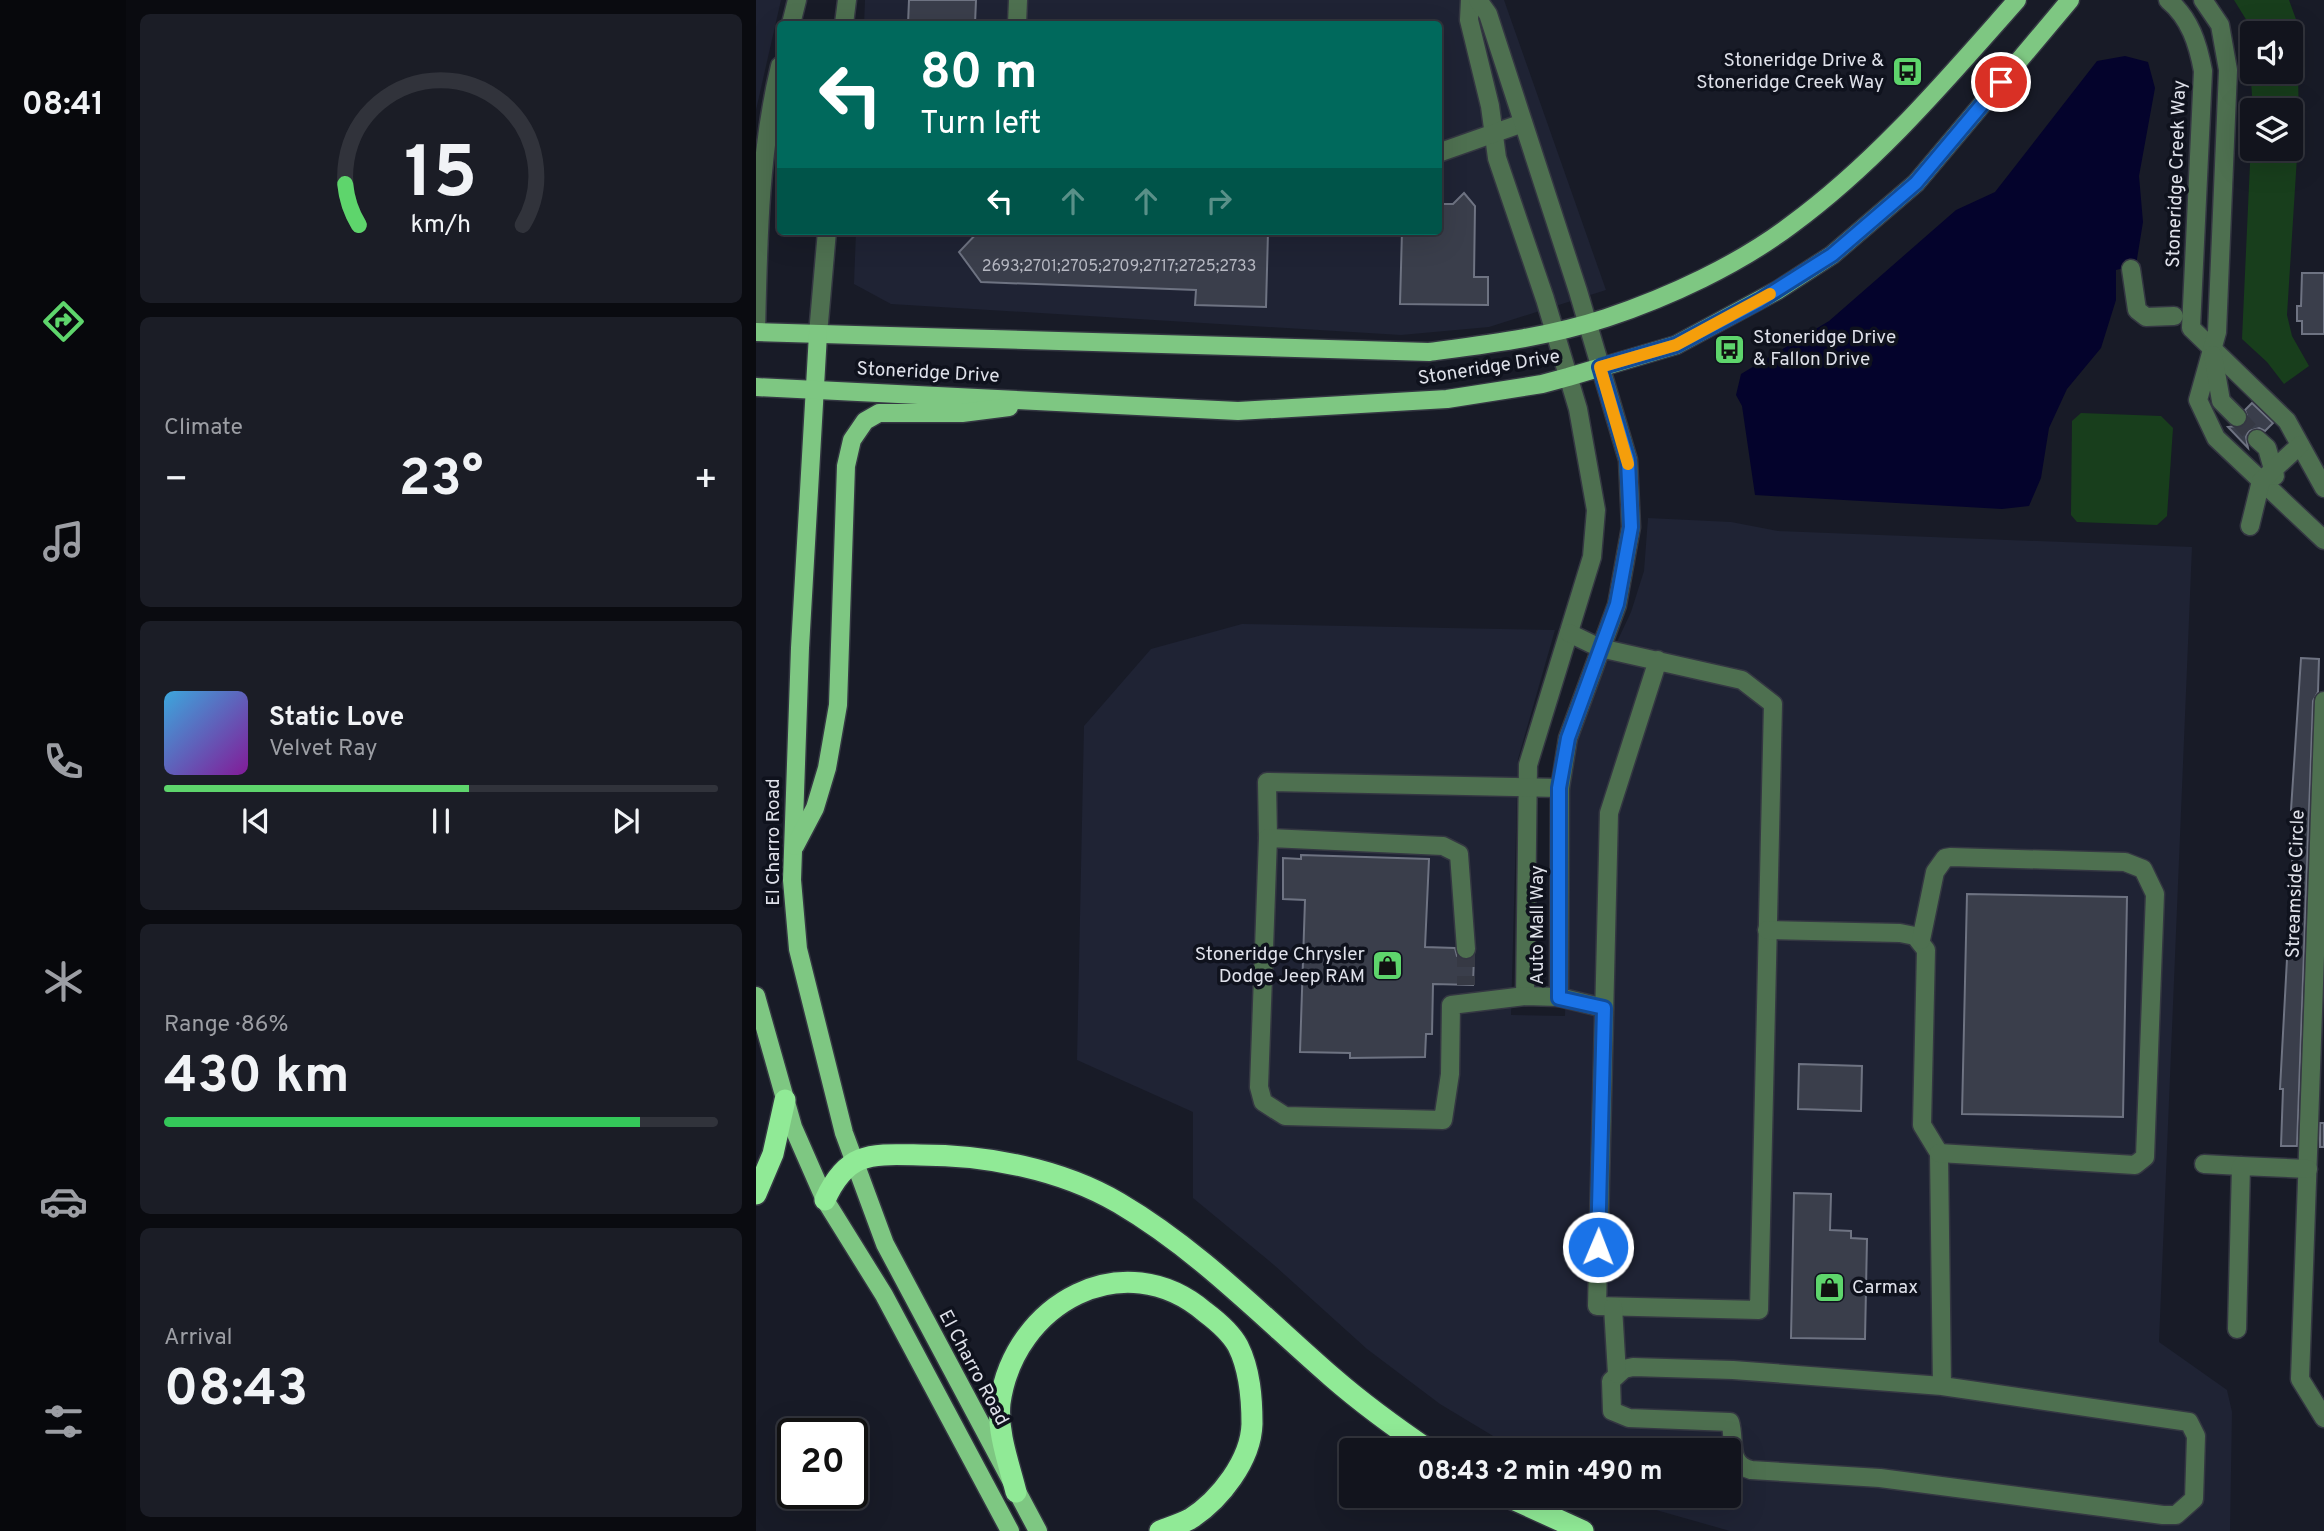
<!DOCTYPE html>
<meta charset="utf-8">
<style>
body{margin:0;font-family:Overpass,sans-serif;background:#1b1d26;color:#f1f3f6;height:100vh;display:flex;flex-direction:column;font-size:26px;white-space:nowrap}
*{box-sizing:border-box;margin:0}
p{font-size:23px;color:#9c9ea4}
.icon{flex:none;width:38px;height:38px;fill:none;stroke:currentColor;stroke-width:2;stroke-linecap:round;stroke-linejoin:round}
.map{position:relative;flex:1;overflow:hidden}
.sheet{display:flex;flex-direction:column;gap:14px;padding:14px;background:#0a0b10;width:630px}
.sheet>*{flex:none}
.top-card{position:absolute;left:21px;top:21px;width:665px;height:214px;border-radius:7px;box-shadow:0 7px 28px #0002,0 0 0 2px #31333b;background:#00695c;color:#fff;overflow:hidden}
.fabs{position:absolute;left:1484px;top:21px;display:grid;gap:14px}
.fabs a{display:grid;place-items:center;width:63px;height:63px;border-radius:7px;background:#12141d;box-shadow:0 7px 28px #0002,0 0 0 2px #31333b;font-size:35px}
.speed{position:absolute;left:21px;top:1418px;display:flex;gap:14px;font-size:35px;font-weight:700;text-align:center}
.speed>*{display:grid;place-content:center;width:91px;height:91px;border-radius:50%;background:#12141d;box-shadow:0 7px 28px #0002,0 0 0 2px #31333b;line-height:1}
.speed .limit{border:4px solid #111;border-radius:10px;background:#fff;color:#111}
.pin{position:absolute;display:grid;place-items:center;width:60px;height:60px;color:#fff;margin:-30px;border:4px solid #fff;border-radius:50%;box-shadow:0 2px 7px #0007}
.me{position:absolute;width:77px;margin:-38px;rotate:1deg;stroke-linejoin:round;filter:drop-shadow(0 0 5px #0008)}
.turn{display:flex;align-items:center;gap:24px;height:147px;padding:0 28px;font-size:32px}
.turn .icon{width:91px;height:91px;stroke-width:2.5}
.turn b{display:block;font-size:49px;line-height:60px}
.lanes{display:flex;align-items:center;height:66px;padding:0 28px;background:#0003;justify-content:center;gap:35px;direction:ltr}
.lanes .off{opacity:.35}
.big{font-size:52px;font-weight:700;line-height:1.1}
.sheet .card{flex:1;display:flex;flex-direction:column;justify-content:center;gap:10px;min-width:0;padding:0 24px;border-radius:10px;background:#1b1d26}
.sheet .dial{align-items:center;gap:0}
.dial svg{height:182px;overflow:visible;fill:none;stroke:#31333b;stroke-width:7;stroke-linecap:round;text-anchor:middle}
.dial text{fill:#f1f3f6;stroke:none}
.song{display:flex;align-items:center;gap:21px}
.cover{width:84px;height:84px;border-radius:10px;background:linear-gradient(135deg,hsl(200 70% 55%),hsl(290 70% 35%))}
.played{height:7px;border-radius:4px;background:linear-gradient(90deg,#5ed56c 55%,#31333b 55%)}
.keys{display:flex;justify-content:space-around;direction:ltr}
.heat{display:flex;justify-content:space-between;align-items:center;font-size:38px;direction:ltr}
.charge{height:10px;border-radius:5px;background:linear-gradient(90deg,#34c759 86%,#31333b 0)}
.trip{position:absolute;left:583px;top:1438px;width:402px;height:70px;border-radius:7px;background:#12141d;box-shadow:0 7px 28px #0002,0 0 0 2px #31333b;font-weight:700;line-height:70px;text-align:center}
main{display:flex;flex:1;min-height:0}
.menu{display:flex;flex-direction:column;width:126px;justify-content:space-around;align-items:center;background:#07080c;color:#9c9ea4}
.menu .icon{width:49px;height:49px}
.menu .current{color:#5ed56c}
.menu b{font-size:32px;color:#f1f3f6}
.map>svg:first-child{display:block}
.built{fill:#1f2334}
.green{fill:#183e1c;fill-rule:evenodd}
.water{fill:#04032c}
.building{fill:#3a3e4b;stroke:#6e7382;stroke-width:2}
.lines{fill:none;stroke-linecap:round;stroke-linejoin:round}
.minor-tunnel{stroke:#363944;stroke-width:18;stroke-dasharray:18 9;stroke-linecap:butt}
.minor-casing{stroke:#343742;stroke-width:21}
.major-casing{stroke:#343742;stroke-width:21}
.highway-casing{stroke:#343742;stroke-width:24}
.minor{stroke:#4e7050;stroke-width:18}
.major{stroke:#7ec782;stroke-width:18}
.highway{stroke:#90ea96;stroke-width:21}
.route-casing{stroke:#114b97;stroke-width:18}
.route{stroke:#1a73e8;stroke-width:12}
.slow{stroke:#f59e0b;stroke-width:12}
.labels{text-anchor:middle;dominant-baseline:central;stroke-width:7;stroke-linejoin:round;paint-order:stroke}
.number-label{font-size:16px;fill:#b6b8c2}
.poi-label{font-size:19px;fill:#dfe1ea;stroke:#0f121d;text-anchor:end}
.street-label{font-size:19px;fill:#dfe1ea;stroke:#0f121d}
</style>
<main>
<nav class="menu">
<b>08:41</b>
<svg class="icon current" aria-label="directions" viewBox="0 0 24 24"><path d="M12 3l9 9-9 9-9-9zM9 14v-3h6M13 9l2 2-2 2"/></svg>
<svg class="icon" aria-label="music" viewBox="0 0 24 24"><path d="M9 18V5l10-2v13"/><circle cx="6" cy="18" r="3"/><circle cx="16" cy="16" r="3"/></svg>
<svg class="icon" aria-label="phone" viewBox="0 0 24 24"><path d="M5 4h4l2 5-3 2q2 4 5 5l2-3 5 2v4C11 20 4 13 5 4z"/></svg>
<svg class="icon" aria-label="climate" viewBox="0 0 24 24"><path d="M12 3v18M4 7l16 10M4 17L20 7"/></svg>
<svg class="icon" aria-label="car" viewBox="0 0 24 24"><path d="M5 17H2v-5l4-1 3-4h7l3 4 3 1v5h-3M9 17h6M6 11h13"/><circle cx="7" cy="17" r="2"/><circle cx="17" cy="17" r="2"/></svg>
<svg class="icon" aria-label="filters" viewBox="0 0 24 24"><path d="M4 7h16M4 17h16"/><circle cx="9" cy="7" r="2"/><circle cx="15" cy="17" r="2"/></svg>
</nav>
<section class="sheet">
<div class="card dial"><svg viewBox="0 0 100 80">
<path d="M14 69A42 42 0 1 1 86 69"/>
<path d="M14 69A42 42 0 0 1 8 51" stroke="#5ed56c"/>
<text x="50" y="56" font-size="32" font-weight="700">15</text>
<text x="50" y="72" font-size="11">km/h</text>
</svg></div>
<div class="card"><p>Climate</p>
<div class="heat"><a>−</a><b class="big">23°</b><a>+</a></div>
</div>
<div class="card">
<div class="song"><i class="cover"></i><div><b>Static Love</b><p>Velvet Ray</p></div></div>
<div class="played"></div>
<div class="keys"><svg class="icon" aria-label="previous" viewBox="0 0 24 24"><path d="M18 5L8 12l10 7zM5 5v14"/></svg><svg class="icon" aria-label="pause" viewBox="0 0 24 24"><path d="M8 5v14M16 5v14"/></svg><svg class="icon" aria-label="next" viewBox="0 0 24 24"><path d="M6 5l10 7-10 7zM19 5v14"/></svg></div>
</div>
<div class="card"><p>Range · 86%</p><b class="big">430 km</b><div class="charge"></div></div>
<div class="card"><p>Arrival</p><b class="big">08:43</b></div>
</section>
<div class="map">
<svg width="1568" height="1531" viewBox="0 0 1568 1531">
<rect width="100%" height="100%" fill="#181b27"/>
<g class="built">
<polygon points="0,0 25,0 0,110"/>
<polygon points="109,0 748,0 850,290 733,327 645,335 135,304 98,284 100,231 682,231 682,24 108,24"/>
<polygon points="892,518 975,522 1022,531 1436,547 1403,1342 1471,1390 1476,1412 1474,1531 974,1531 872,1502 859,1496 973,1496 973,1451 762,1451 684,1404 611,1349 518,1265 437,1198 437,1112 321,1060 328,726 395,649 486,624 799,630 762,759 755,1015 809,1016 813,785 819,742 834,699 875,612 888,571"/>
</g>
<g class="green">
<path d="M 1478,0 L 1533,0 L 1541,22 L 1543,125 L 1531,315 L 1536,336 L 1553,366 L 1528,384 L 1511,362 L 1486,339 L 1496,120 L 1496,149 L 1535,149 L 1535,110 L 1497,110 L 1491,21 ZM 1496,33 L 1535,33 L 1535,72 L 1496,72 Z"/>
<polygon points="1325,413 1405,416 1417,428 1411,516 1401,525 1321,522 1315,515 1316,421"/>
</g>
<polygon class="water" points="1369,56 1392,62 1399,88 1383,176 1387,222 1380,265 1360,270 1360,300 1345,348 1311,389 1293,428 1285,478 1273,506 1246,509 999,495 986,406 980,395 985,374 1073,321 1200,210 1239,192 1341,61"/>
<g class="building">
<polygon points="153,0 220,0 219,24 152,24"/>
<polygon points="708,193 719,206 718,277 732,277 732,305 644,304 646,231 682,231 682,204 697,204"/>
<polygon points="223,231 512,232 510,307 439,305 440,290 225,282 203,252"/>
<polygon points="1546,273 1568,273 1568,334 1546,334 1546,321 1541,321 1541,306 1545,306"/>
<polygon points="1496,403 1517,423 1509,431 1503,428 1493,431 1490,437 1492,448 1472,427 1488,425 1492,419 1489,410"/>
<polygon points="1545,658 1563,659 1562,692 1557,701 1541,1146 1525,1146 1527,1089 1524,1089 1539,810 1535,810"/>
<polygon points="545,855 673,859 669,947 699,948 701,956 710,960 718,956 717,985 677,984 676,1034 670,1034 669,1057 594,1058 594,1053 544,1052 549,900 527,899 527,858 545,859"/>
<polygon points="1211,894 1371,897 1367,1117 1206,1114"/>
<polygon points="1043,1064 1106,1066 1105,1111 1042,1109"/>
<rect x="1564" y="1123" width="4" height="24"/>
<polygon points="1038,1193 1075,1194 1074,1230 1095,1231 1095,1238 1111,1239 1109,1339 1035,1338"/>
</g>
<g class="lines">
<g class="minor-tunnel">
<polyline points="1481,417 1501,439"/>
<polyline points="710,949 710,985"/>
</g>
<defs>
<g id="minor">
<polyline points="714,0 713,20 734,106 741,158 789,299 822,409 840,510 836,557 772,765 769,996"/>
<path d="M 1412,0 C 1434,18 1442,44 1447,71 L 1435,328 L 1531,421 L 1568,488"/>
<polyline points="1447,0 1464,25 1472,70 1461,332 1442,400 1460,438 1568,540"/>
<polyline points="35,24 41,0"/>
<polyline points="88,24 91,0"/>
<polyline points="261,24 262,0"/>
<polyline points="682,153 767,123"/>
<polyline points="1375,269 1381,310 1390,317 1418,316"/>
<path d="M 0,332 C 2,243 3,153 24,66"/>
<polyline points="62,334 71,231"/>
<polyline points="1457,355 1465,401 1481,417"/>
<polyline points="1501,439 1511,448 1519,476"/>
<polyline points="1494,526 1505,481 1544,445"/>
<polyline points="813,633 844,648 986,680 1017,704 1003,1310 841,1306 853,813 902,660"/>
<polyline points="1568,701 1544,1379 1568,1418"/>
<polyline points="512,838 511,782 804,788"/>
<path d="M 1011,930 L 1144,933 L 1159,936 L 1170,950 L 1166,1125 L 1183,1153 L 1186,1386 L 977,1370 L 877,1367 L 868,1369 L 855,1381 L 856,1411 L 873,1418 L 974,1422 C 980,1441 970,1463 995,1470 L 1124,1478 L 1407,1515 L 1420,1515 L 1438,1499 L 1440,1436 L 1433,1422 L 1186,1386"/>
<polyline points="1165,940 1179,872 1189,858 1195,857 1369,862 1387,869 1399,894 1389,1157 1379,1165 1183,1153"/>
<polyline points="710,949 703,854 687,846 512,838 503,1087 507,1102 529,1116 687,1120 694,1074 695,1005 769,996 803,997 804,788 812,738 861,605 875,527 872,460 822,291 732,14 722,0"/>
<polyline points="803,997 848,1008"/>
<polyline points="1448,1164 1485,1166"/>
<polyline points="857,1307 861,1374"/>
<polyline points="1481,1329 1485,1166 1552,1169"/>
</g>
<g id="major">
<path d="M 0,332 L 673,352 C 733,344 792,337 850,318 C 913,297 982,265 1035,225 C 1121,162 1191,79 1261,0"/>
<polyline points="62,334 44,648 36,880 42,949 88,1133 129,1244 282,1531"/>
<polyline points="0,387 482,411 691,399 786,384 812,377 920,345 1022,290 1076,255 1160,183 1314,0"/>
<polyline points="39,846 59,808 71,768 82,705 90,466 96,440 109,421 123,413 206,413 253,407"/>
<polyline points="0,996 37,1127 69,1200 128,1295 254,1531"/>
</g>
<g id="highway">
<polyline points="0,1194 17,1154 29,1100"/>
<path d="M 69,1200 C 91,1151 115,1154 164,1155 C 231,1155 305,1169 363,1203 C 443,1250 507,1317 576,1377 C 607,1404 640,1428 674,1451"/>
<path d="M 260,1492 C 253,1464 241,1432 244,1403 C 258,1303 368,1243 449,1312 C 461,1321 475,1333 482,1346 C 494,1370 496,1398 496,1424 C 495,1460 464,1500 434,1519 C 425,1524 414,1527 404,1531"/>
<polyline points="750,1496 827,1531"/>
</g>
</defs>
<use href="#minor" class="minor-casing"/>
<use href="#major" class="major-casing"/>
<use href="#highway" class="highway-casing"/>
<use href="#minor" class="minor"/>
<use href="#major" class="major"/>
<use href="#highway" class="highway"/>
</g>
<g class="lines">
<defs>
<polyline id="route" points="842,1247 848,1008 803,998 803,788 812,738 861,604 875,527 872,460 844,367 920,345 1003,301 1076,255 1160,183 1245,82"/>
</defs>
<use href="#route" class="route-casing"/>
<use href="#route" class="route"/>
<polyline class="slow" points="872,464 844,367 920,345 1014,294"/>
</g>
<defs>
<symbol id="bus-square" viewBox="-11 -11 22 22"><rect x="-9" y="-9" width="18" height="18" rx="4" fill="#5ed56c" stroke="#0f121d"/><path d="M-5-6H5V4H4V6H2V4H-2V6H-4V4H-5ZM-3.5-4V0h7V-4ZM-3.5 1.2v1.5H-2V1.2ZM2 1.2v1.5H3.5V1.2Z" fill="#111"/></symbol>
<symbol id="shop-square" viewBox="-11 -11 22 22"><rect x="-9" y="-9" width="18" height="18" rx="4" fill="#5ed56c" stroke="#0f121d"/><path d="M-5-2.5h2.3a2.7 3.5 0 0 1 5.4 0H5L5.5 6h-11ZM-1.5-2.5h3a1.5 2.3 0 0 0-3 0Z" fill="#111"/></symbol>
</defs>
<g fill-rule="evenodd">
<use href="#bus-square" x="1134" y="54" width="35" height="35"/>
<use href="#bus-square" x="956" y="332" width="35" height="35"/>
<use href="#shop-square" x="614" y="948" width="35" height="35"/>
<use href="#shop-square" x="1056" y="1270" width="35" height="35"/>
</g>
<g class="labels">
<g class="number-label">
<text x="363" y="267">2693;2701;2705;2709;2717;2725;2733</text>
</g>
<g class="poi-label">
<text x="1128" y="61">Stoneridge Drive &amp;<tspan x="1128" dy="22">Stoneridge Creek Way</tspan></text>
<text x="997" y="338" text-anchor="start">Stoneridge Drive<tspan x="997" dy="22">&amp; Fallon Drive</tspan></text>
<text x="609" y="955">Stoneridge Chrysler<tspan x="609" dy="22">Dodge Jeep RAM</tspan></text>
<text x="1096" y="1288" text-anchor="start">Carmax</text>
</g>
<g class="street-label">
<text transform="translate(1421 174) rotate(-88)">Stoneridge Creek Way</text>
<text transform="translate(733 368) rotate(-9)">Stoneridge Drive</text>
<text transform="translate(172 373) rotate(3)">Stoneridge Drive</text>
<text transform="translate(18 842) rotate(-90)">El Charro Road</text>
<text transform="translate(1540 884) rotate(-88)">Streamside Circle</text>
<text transform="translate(782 925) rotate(-90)">Auto Mall Way</text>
<text transform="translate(217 1368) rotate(62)">El Charro Road</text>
</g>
</g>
</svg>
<div class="fabs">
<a><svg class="icon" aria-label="sound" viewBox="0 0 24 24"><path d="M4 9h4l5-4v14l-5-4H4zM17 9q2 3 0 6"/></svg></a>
<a><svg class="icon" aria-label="layers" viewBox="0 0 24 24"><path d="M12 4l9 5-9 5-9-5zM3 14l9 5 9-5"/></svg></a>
</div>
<div class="speed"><div class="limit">20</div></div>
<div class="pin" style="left:1245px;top:82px;background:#d93025"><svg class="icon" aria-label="arrive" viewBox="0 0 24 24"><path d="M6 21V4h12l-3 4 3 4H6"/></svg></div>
<svg class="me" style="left:842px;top:1247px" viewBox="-20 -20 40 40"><circle r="17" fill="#1a73e8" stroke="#fff" stroke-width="3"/><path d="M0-11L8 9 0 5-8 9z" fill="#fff"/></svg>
<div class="trip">08:43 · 2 min · 490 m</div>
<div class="top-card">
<div class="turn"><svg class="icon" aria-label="left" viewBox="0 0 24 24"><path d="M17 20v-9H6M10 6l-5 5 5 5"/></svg><div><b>80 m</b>Turn left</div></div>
<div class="lanes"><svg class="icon" aria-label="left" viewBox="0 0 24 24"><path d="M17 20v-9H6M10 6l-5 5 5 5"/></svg><svg class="icon off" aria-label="ahead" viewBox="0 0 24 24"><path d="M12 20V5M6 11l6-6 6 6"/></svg><svg class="icon off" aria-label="ahead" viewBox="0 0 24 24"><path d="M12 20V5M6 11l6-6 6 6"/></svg><svg class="icon off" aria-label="right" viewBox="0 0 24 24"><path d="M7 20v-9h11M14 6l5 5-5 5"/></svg></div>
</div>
</div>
</main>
